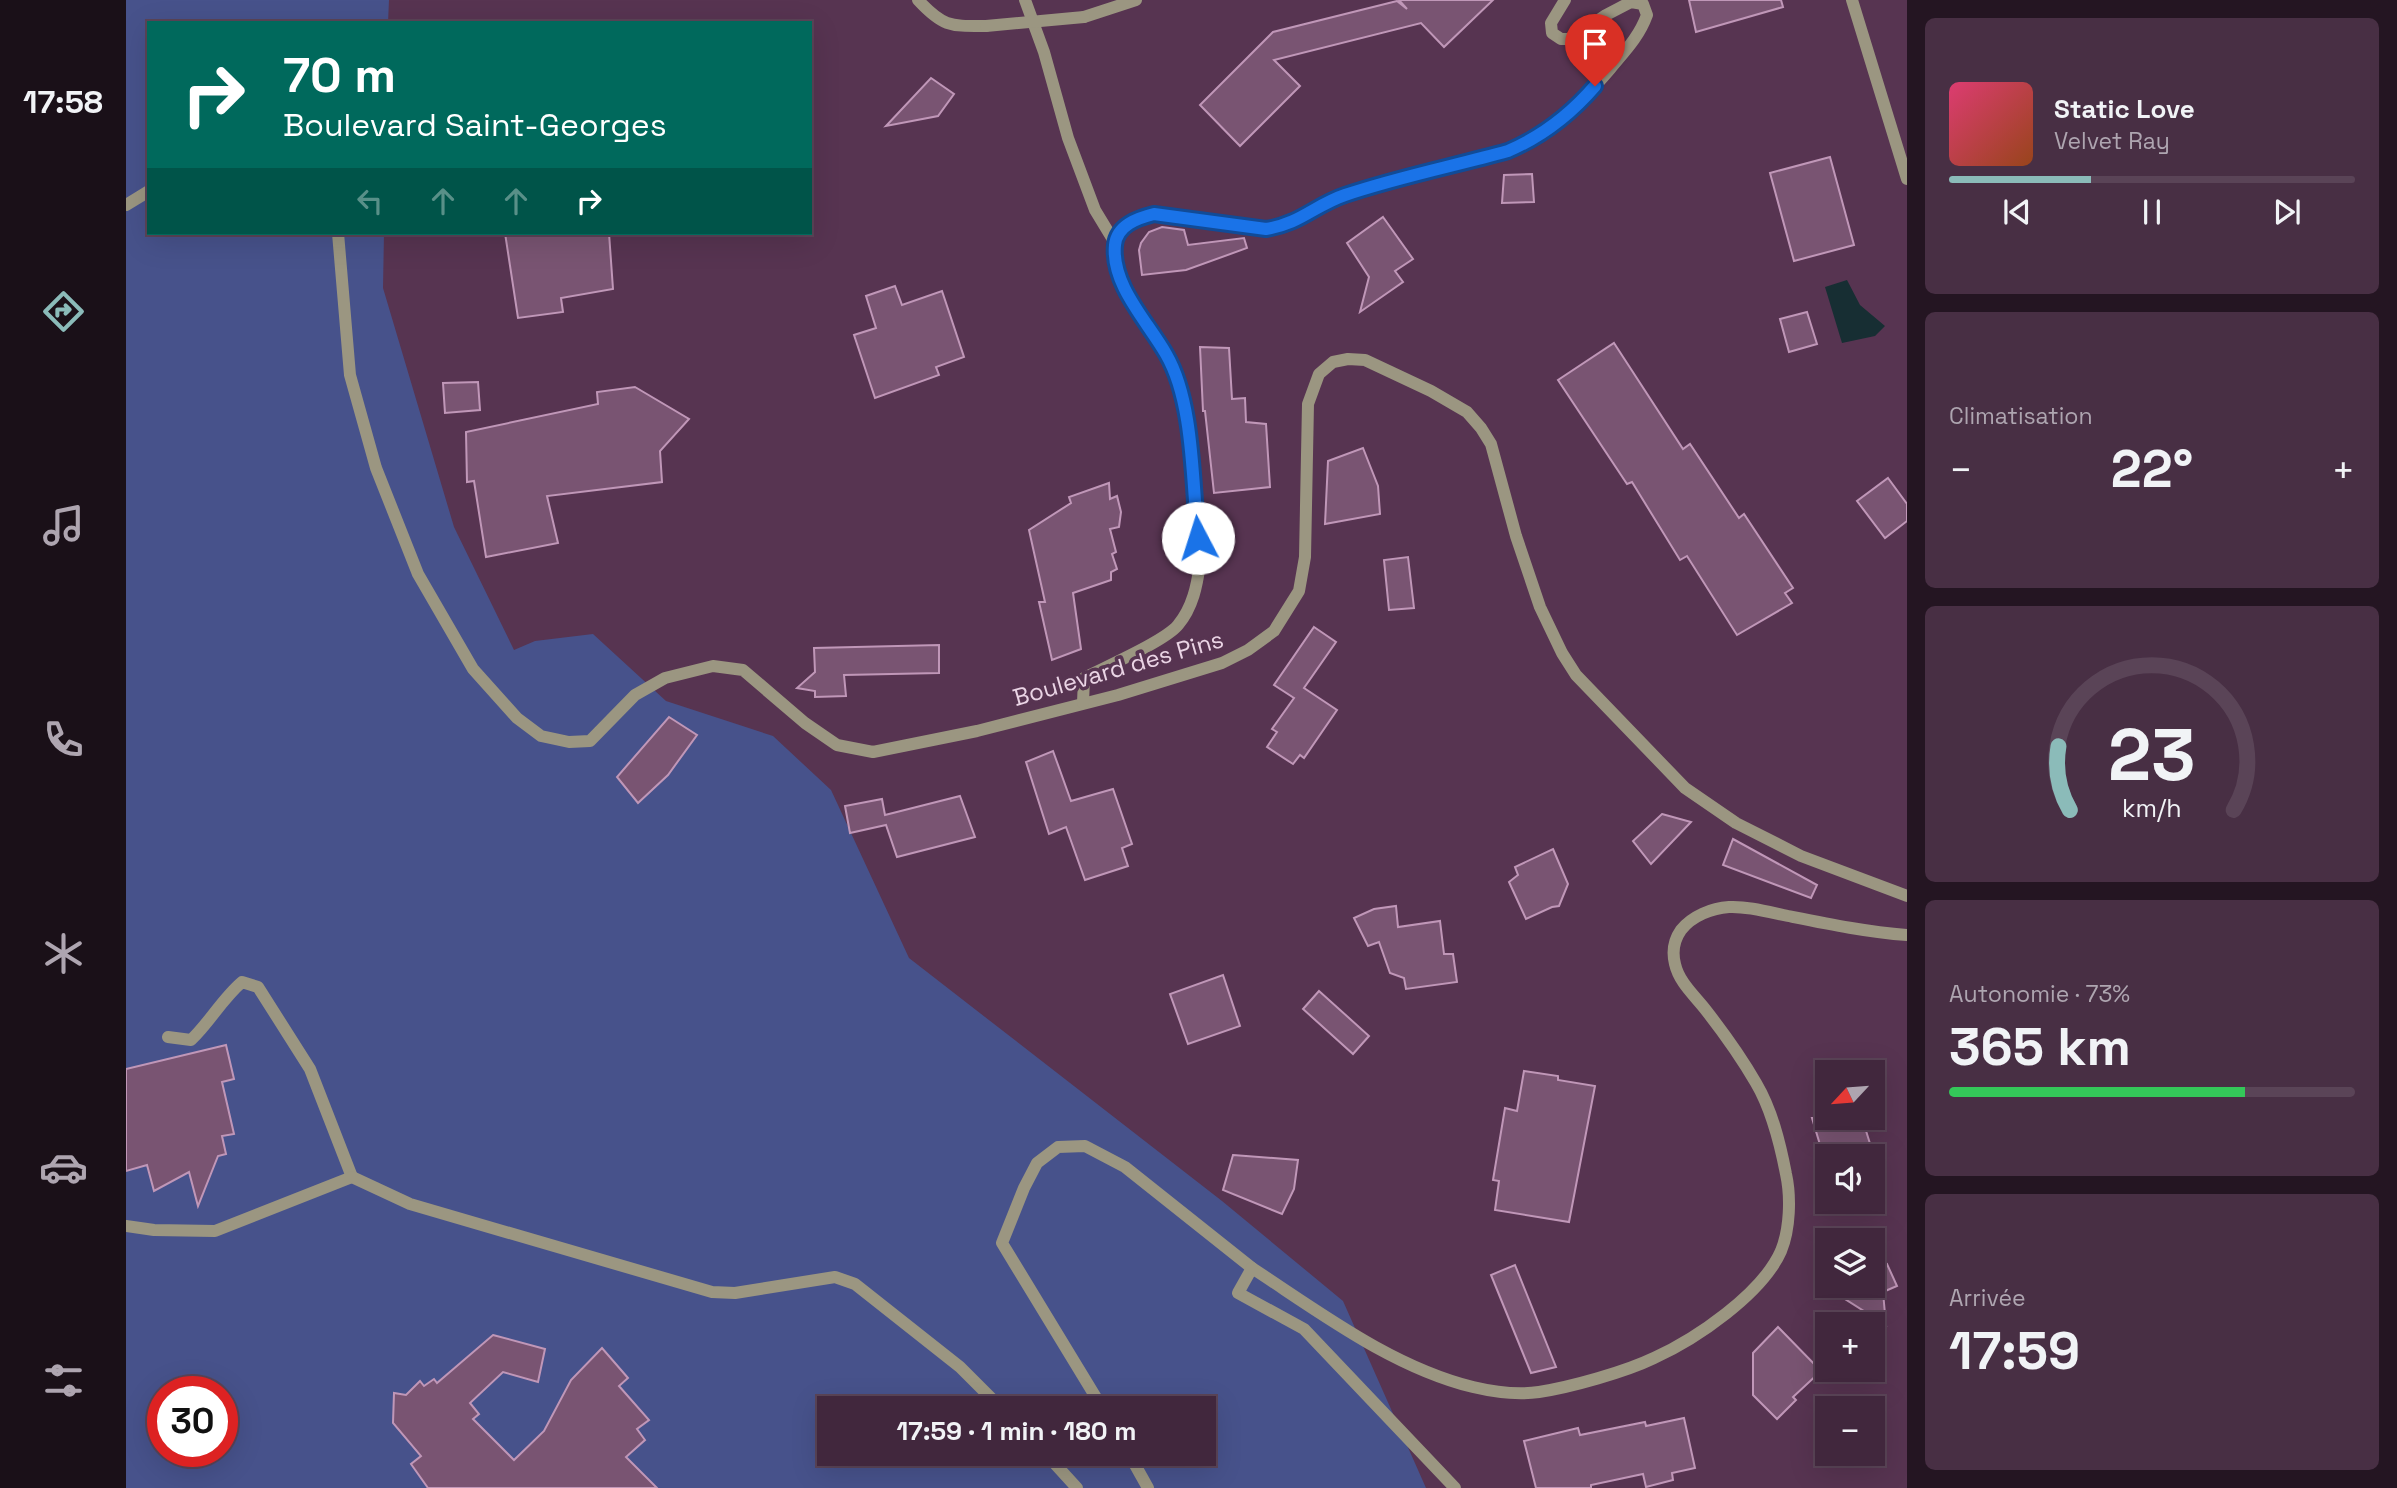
<!DOCTYPE html>
<html lang="fr">
<meta charset="utf-8">
<style>
body{margin:0;font-family:"Space Grotesk",sans-serif;background:#482f44;color:#f1f3f6;height:100vh;display:flex;flex-direction:column;font-size:26px;white-space:nowrap}
*{box-sizing:border-box;margin:0}
p{font-size:23px;color:#aea5b0}
.icon{flex:none;width:38px;height:38px;fill:none;stroke:currentColor;stroke-width:2;stroke-linecap:round;stroke-linejoin:round}
.map{position:relative;flex:1;overflow:hidden}
.details{display:flex;flex-direction:column;gap:18px;padding:18px;background:#241522;width:490px}
.details>*{flex:none}
.hud{position:absolute;left:21px;top:21px;width:665px;height:214px;border-radius:0px;box-shadow:0 7px 28px #0002,0 0 0 2px #5a4457;background:#00695c;color:#fff;overflow:hidden}
.needle{width:46px;rotate:244deg}
.buttons{position:absolute;left:1689px;top:1060px;display:grid;gap:14px}
.buttons a{display:grid;place-items:center;width:70px;height:70px;border-radius:0px;background:#41273d;box-shadow:0 7px 28px #0002,0 0 0 2px #5a4457;font-size:35px}
.speed{position:absolute;left:21px;top:1376px;display:flex;gap:14px;font-size:35px;font-weight:700;text-align:center}
.speed>*{display:grid;place-content:center;width:91px;height:91px;border-radius:50%;background:#41273d;box-shadow:0 7px 28px #0002,0 0 0 2px #5a4457;line-height:1}
.speed .limit{border:10px solid #d22;background:#fff;color:#111}
.pin{position:absolute;display:grid;place-items:center;width:60px;height:60px;color:#fff;margin:-72px -30px;border-radius:50% 50% 50% 0;rotate:-45deg;box-shadow:0 0 7px #0007}
.pin .icon{rotate:45deg}
.me{position:absolute;width:77px;margin:-38px;rotate:355deg;stroke-linejoin:round;filter:drop-shadow(0 0 5px #0008)}
.turn{display:flex;align-items:center;gap:24px;height:147px;padding:0 21px;font-size:32px}
.turn .icon{width:91px;height:91px;stroke-width:2.5}
.turn b{display:block;font-size:49px;line-height:60px}
.lanes{display:flex;align-items:center;height:66px;padding:0 21px;background:#0003;justify-content:center;gap:35px;direction:ltr}
.lanes .off{opacity:.35}
.big{font-size:52px;font-weight:600;line-height:1.1}
.details .tile{flex:1;display:flex;flex-direction:column;justify-content:center;gap:10px;min-width:0;padding:0 24px;border-radius:10px;background:#482f44}
.details .dial{align-items:center;gap:0}
.dial svg{height:182px;overflow:visible;fill:none;stroke:#5a4457;stroke-width:7;stroke-linecap:round;text-anchor:middle}
.dial text{fill:#f1f3f6;stroke:none}
.song{display:flex;align-items:center;gap:21px}
.cover{width:84px;height:84px;border-radius:10px;background:linear-gradient(135deg,hsl(340 70% 55%),hsl(20 70% 35%))}
.played{height:7px;border-radius:4px;background:linear-gradient(90deg,#8bbbb9 35%,#5a4457 35%)}
.keys{display:flex;justify-content:space-around;direction:ltr}
.heat{display:flex;justify-content:space-between;align-items:center;font-size:38px;direction:ltr}
.charge{height:10px;border-radius:5px;background:linear-gradient(90deg,#34c759 73%,#5a4457 0)}
.trip{position:absolute;left:691px;top:1396px;width:399px;height:70px;border-radius:0px;background:#41273d;box-shadow:0 7px 28px #0002,0 0 0 2px #5a4457;font-weight:600;line-height:70px;text-align:center}
main{display:flex;flex:1;min-height:0}
.tab-bar{display:flex;flex-direction:column;width:126px;justify-content:space-around;align-items:center;background:#1a1018;color:#aea5b0}
.tab-bar .icon{width:49px;height:49px}
.tab-bar .active{color:#8bbbb9}
.tab-bar b{font-size:32px;color:#f1f3f6}
.map>svg:first-child{display:block}
.green{fill:#47528b;fill-rule:evenodd}
.water{fill:#172e33}
.building{fill:#795472;stroke:#c097b8;stroke-width:2}
.lines{fill:none;stroke-linecap:round;stroke-linejoin:round}
.minor{stroke:#9b9681;stroke-width:12}
.minor-bridge{stroke:#9b9681;stroke-width:12}
.route-casing{stroke:#114b97;stroke-width:18}
.route{stroke:#1a73e8;stroke-width:12}
.labels{text-anchor:middle;dominant-baseline:central;stroke-width:7;stroke-linejoin:round;paint-order:stroke}
.street-label{font-size:24px;fill:#ead4e5;stroke:#573451}
</style>
<main>
<nav class="tab-bar">
<b>17:58</b>
<svg class="icon active" aria-label="directions" viewBox="0 0 24 24"><path d="M12 3l9 9-9 9-9-9zM9 14v-3h6M13 9l2 2-2 2"/></svg>
<svg class="icon" aria-label="music" viewBox="0 0 24 24"><path d="M9 18V5l10-2v13"/><circle cx="6" cy="18" r="3"/><circle cx="16" cy="16" r="3"/></svg>
<svg class="icon" aria-label="phone" viewBox="0 0 24 24"><path d="M5 4h4l2 5-3 2q2 4 5 5l2-3 5 2v4C11 20 4 13 5 4z"/></svg>
<svg class="icon" aria-label="climate" viewBox="0 0 24 24"><path d="M12 3v18M4 7l16 10M4 17L20 7"/></svg>
<svg class="icon" aria-label="car" viewBox="0 0 24 24"><path d="M5 17H2v-5l4-1 3-4h7l3 4 3 1v5h-3M9 17h6M6 11h13"/><circle cx="7" cy="17" r="2"/><circle cx="17" cy="17" r="2"/></svg>
<svg class="icon" aria-label="filters" viewBox="0 0 24 24"><path d="M4 7h16M4 17h16"/><circle cx="9" cy="7" r="2"/><circle cx="15" cy="17" r="2"/></svg>
</nav>
<div class="map">
<svg width="1781" height="1488" viewBox="0 0 1781 1488">
<rect width="100%" height="100%" fill="#573451"/>
<path class="green" d="M 0,0 L 263,0 L 262,23 L 23,23 L 23,233 L 258,233 L 257,288 L 328,527 L 388,650 L 409,641 L 467,634 L 540,701 L 647,736 L 705,790 L 783,958 L 1096,1201 L 1217,1301 L 1300,1488 L 0,1488 ZM 37,1391 L 96,1391 L 96,1451 L 37,1451 ZM 704,1409 L 1078,1409 L 1078,1454 L 704,1454 Z"/>
<polygon class="water" points="1721,280 1734,305 1759,326 1749,336 1716,343 1699,287"/>
<g class="building">
<polygon points="1273,0 1367,0 1318,47 1295,23 1148,60 1174,86 1114,146 1074,105 1147,32 1271,1 1281,9"/>
<polygon points="1563,0 1655,0 1657,7 1570,32"/>
<polygon points="805,78 828,94 812,116 760,126"/>
<polygon points="1704,157 1728,245 1668,261 1644,173"/>
<polygon points="1406,174 1408,202 1376,203 1378,175"/>
<polygon points="1257,217 1287,259 1269,271 1277,282 1234,312 1243,277 1221,243"/>
<polygon points="1036,227 1058,230 1062,245 1118,238 1121,248 1060,270 1016,275 1013,250 1015,243 1023,232"/>
<polygon points="379,233 483,233 487,289 435,298 437,312 392,318"/>
<polygon points="769,286 776,305 816,291 838,357 810,367 813,375 749,398 728,335 750,328 740,296"/>
<polygon points="1681,312 1691,344 1663,352 1654,319"/>
<polygon points="1488,343 1557,449 1564,444 1613,518 1618,514 1667,588 1659,593 1666,603 1611,635 1561,556 1554,560 1506,482 1501,484 1432,380"/>
<polygon points="1074,347 1103,348 1106,399 1119,398 1120,422 1140,424 1144,487 1088,493 1079,411 1077,411"/>
<polygon points="352,382 354,410 319,413 317,383"/>
<polygon points="509,387 563,419 534,451 536,482 421,496 432,543 360,557 348,481 341,482 340,432 472,404 471,392"/>
<polygon points="1237,448 1252,486 1254,514 1199,524 1202,461"/>
<polygon points="1762,478 1781,504 1781,521 1759,538 1731,501"/>
<polygon points="983,483 984,499 991,496 995,512 993,527 984,529 990,552 986,554 991,569 985,572 985,580 947,593 955,649 926,660 913,602 919,602 903,530 945,503 943,497"/>
<polygon points="1282,557 1288,608 1263,610 1258,560"/>
<polygon points="1188,627 1210,642 1178,688 1211,710 1178,758 1174,755 1167,764 1141,747 1151,732 1146,729 1168,698 1148,685"/>
<polygon points="813,645 813,673 718,675 720,696 689,697 689,691 671,688 689,672 688,648"/>
<polygon points="543,717 571,735 542,775 512,803 491,777"/>
<polygon points="927,751 945,801 987,789 1006,844 996,848 1002,866 959,880 940,827 923,834 900,762"/>
<polygon points="834,796 849,837 771,857 760,825 724,833 719,806 756,799 759,815"/>
<polygon points="1536,814 1565,822 1525,864 1507,841"/>
<polygon points="1607,839 1691,885 1685,898 1597,865"/>
<polygon points="1427,849 1442,884 1433,906 1426,907 1400,919 1383,882 1392,875 1389,867"/>
<polygon points="1270,906 1272,927 1314,921 1318,954 1327,954 1331,982 1280,989 1278,978 1264,973 1253,942 1242,946 1228,918 1248,909"/>
<polygon points="1097,975 1114,1026 1062,1044 1044,994"/>
<polygon points="1193,991 1243,1036 1227,1054 1177,1009"/>
<polygon points="100,1045 108,1079 96,1082 108,1134 96,1136 100,1154 92,1156 72,1206 63,1172 28,1191 21,1165 0,1171 0,1069"/>
<polygon points="1398,1071 1432,1076 1432,1080 1469,1086 1443,1222 1369,1210 1373,1181 1367,1180 1379,1108 1391,1111"/>
<polygon points="1686,1118 1736,1118 1756,1182 1746,1185 1746,1157 1701,1157 1701,1168"/>
<polygon points="1107,1155 1172,1160 1168,1189 1156,1214 1097,1190"/>
<polygon points="1749,1249 1756,1266 1761,1264 1771,1286 1757,1292 1760,1325 1708,1292 1706,1286 1746,1286 1746,1250"/>
<polygon points="1389,1265 1430,1367 1405,1373 1365,1275"/>
<polygon points="1652,1327 1695,1371 1667,1397 1670,1400 1651,1419 1627,1395 1627,1353"/>
<polygon points="367,1335 419,1349 412,1382 377,1372 344,1403 353,1414 347,1419 388,1460 418,1431 445,1380 476,1348 502,1378 493,1386 523,1420 511,1429 519,1440 500,1457 531,1488 302,1488 285,1464 295,1456 267,1423 268,1393 280,1395 294,1381 298,1386 308,1379 311,1383"/>
<polygon points="1558,1418 1569,1468 1546,1473 1547,1480 1520,1487 1517,1474 1465,1485 1465,1488 1410,1488 1398,1441 1452,1428 1454,1435 1519,1422 1520,1426"/>
</g>
<g class="lines">
<g class="minor">
<path d="M 792,0 C 817,27 824,26 860,26"/>
<polyline points="899,0 918,52 942,138 969,210 989,243"/>
<polyline points="1726,0 1781,179"/>
<polyline points="958,17 1010,0"/>
<polyline points="0,205 23,191"/>
<polyline points="212,233 224,375 250,468 292,574 347,669 391,718 415,736 443,742 464,741 509,695 539,678 587,666 617,670 679,723 711,745 747,752 851,731 992,695 1096,663 1122,650 1148,631 1173,591 1179,557 1182,404 1193,374 1207,362 1222,359 1239,360 1305,391 1341,412 1355,428 1365,444 1390,536 1414,607 1436,653 1450,675 1559,788 1610,823 1675,856 1781,896"/>
<path d="M 957,703 L 958,678 C 979,667 1039,641 1052,625 C 1067,607 1071,585 1074,564 C 1071,532 1068,500 1065,468 C 1062,428 1061,389 1040,354 C 1022,323 985,283 989,244 C 991,225 1012,218 1028,214 L 1140,229 C 1174,225 1189,205 1219,195 C 1272,177 1328,166 1382,151 C 1425,133 1454,104 1484,69 C 1499,51 1513,37 1521,15 L 1517,4 L 1505,2 L 1480,15 L 1445,39 L 1435,39 L 1426,33 L 1425,23 L 1439,0"/>
<path d="M 42,1037 L 65,1040 C 84,1022 96,999 116,982 L 132,987 L 184,1069 L 226,1177"/>
<polyline points="0,1226 28,1230 89,1231 226,1177 284,1204 586,1292 609,1293 709,1277 729,1284 834,1367 876,1409"/>
<polyline points="977,1409 876,1243 898,1188 911,1163 932,1147 959,1146 999,1167 1126,1268"/>
<polyline points="920,1454 951,1488"/>
<polyline points="1003,1454 1022,1488"/>
<path d="M 1329,1488 L 1178,1329 L 1112,1293 L 1126,1268 C 1195,1313 1266,1367 1347,1387 C 1368,1392 1392,1395 1413,1392 C 1445,1387 1499,1372 1528,1358 C 1570,1339 1636,1294 1655,1251 C 1664,1229 1665,1197 1660,1174 C 1654,1143 1646,1110 1630,1083 C 1615,1057 1597,1032 1579,1009 C 1568,995 1553,982 1549,964 C 1546,952 1548,940 1555,930 C 1566,916 1586,908 1603,907 C 1622,906 1643,912 1662,916 C 1702,924 1741,932 1781,935"/>
</g>
<polyline class="minor-bridge" points="860,26 958,17"/>
</g>
<g class="lines">
<defs>
<path id="route" d="M 1072,538 C 1066,482 1068,402 1040,354 C 1022,322 985,285 989,245 C 991,225 1012,218 1028,214 L 1140,229 C 1174,224 1189,205 1219,195 C 1272,177 1328,166 1382,151 C 1417,136 1444,115 1469,86"/>
</defs>
<use href="#route" class="route-casing"/>
<use href="#route" class="route"/>
</g>
<g class="labels">
<g class="street-label">
<text transform="translate(992 668) rotate(-16)">Boulevard des Pins</text>
</g>
</g>
</svg>
<div class="buttons">
<a><svg class="needle" viewBox="-14 -14 28 28"><path d="M0-13l5 13h-10z" fill="#e53935"/><path d="M0 13l5-13h-10z" fill="#aea5b0"/></svg></a>
<a><svg class="icon" aria-label="sound" viewBox="0 0 24 24"><path d="M4 9h4l5-4v14l-5-4H4zM17 9q2 3 0 6"/></svg></a>
<a><svg class="icon" aria-label="layers" viewBox="0 0 24 24"><path d="M12 4l9 5-9 5-9-5zM3 14l9 5 9-5"/></svg></a>
<a>+</a>
<a>−</a>
</div>
<div class="speed"><div class="limit">30</div></div>
<div class="pin" style="left:1469px;top:86px;background:#d93025"><svg class="icon" aria-label="arrive" viewBox="0 0 24 24"><path d="M6 21V4h12l-3 4 3 4H6"/></svg></div>
<svg class="me" style="left:1072px;top:538px" viewBox="-20 -20 40 40"><circle r="19" fill="#fff"/><path d="M0-13L10 11 0 6-10 11z" fill="#1a73e8"/></svg>
<div class="trip">17:59 · 1 min · 180 m</div>
<div class="hud">
<div class="turn"><svg class="icon" aria-label="right" viewBox="0 0 24 24"><path d="M7 20v-9h11M14 6l5 5-5 5"/></svg><div><b>70 m</b>Boulevard Saint-Georges</div></div>
<div class="lanes"><svg class="icon off" aria-label="left" viewBox="0 0 24 24"><path d="M17 20v-9H6M10 6l-5 5 5 5"/></svg><svg class="icon off" aria-label="ahead" viewBox="0 0 24 24"><path d="M12 20V5M6 11l6-6 6 6"/></svg><svg class="icon off" aria-label="ahead" viewBox="0 0 24 24"><path d="M12 20V5M6 11l6-6 6 6"/></svg><svg class="icon" aria-label="right" viewBox="0 0 24 24"><path d="M7 20v-9h11M14 6l5 5-5 5"/></svg></div>
</div>
</div>
<section class="details">
<div class="tile">
<div class="song"><i class="cover"></i><div><b>Static Love</b><p>Velvet Ray</p></div></div>
<div class="played"></div>
<div class="keys"><svg class="icon" aria-label="previous" viewBox="0 0 24 24"><path d="M18 5L8 12l10 7zM5 5v14"/></svg><svg class="icon" aria-label="pause" viewBox="0 0 24 24"><path d="M8 5v14M16 5v14"/></svg><svg class="icon" aria-label="next" viewBox="0 0 24 24"><path d="M6 5l10 7-10 7zM19 5v14"/></svg></div>
</div>
<div class="tile"><p>Climatisation</p>
<div class="heat"><a>−</a><b class="big">22°</b><a>+</a></div>
</div>
<div class="tile dial"><svg viewBox="0 0 100 80">
<path d="M14 69A42 42 0 1 1 86 69"/>
<path d="M14 69A42 42 0 0 1 9 41" stroke="#8bbbb9"/>
<text x="50" y="56" font-size="32" font-weight="700">23</text>
<text x="50" y="72" font-size="11">km/h</text>
</svg></div>
<div class="tile"><p>Autonomie · 73%</p><b class="big">365 km</b><div class="charge"></div></div>
<div class="tile"><p>Arrivée</p><b class="big">17:59</b></div>
</section>
</main>
